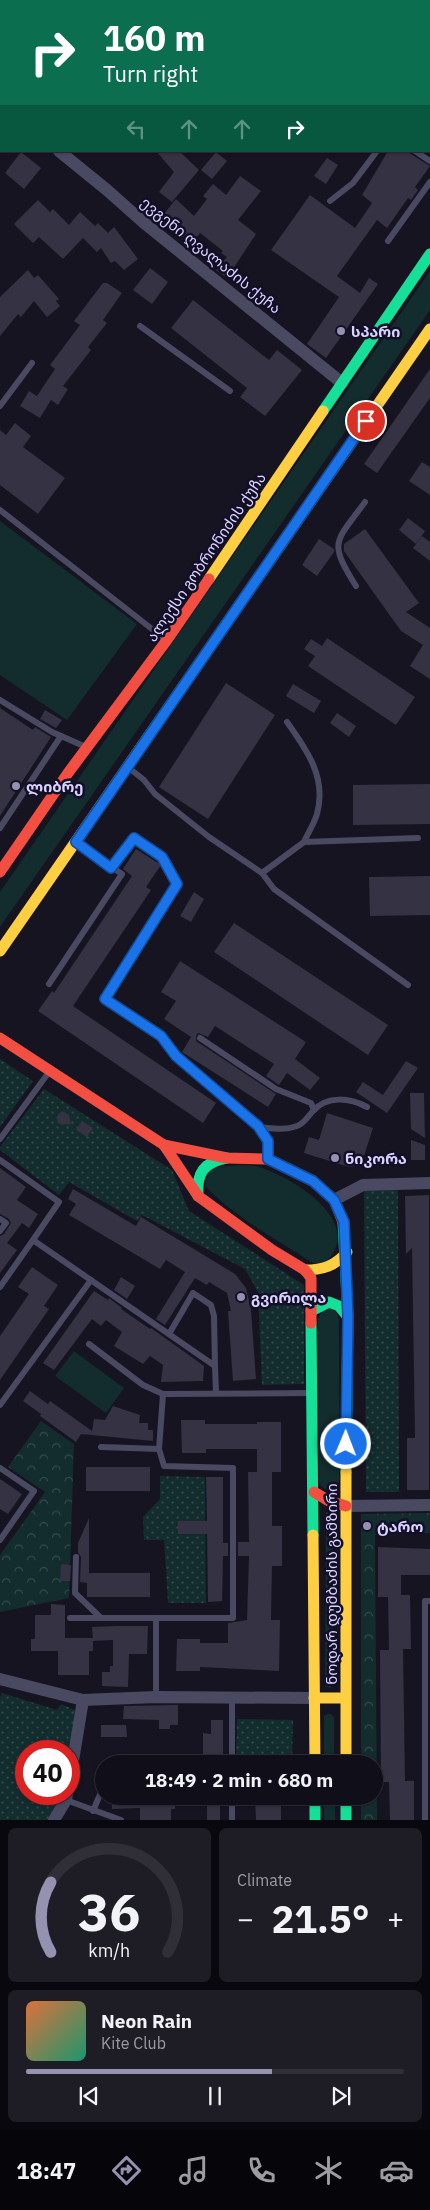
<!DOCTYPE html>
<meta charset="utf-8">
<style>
body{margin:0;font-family:"IBM Plex Sans","Noto Sans Georgian",sans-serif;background:#1e1d26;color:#f1f3f6;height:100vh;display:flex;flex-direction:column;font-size:19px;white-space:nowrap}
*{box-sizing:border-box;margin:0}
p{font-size:16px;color:#9c9ca2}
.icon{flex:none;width:28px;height:28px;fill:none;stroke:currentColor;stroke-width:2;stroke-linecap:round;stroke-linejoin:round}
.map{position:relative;height:1820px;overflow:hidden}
.drawer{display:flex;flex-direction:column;gap:8px;padding:8px;background:#09080e;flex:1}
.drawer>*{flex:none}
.top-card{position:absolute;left:0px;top:0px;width:430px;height:152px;box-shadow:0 1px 4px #0004,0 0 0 1px #302f38;background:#0b6e4f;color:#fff;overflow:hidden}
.speed{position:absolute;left:15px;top:1740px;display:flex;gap:10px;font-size:25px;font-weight:700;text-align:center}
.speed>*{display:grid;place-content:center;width:65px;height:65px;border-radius:50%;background:#100f19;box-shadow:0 1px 4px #0004,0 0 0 1px #302f38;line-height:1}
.speed .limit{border:8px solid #d22;background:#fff;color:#111}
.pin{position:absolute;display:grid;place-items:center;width:42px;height:42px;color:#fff;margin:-21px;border:2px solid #fff;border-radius:50%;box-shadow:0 1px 5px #0007}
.me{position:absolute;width:55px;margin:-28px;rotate:1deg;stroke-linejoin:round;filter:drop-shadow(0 0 4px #0008)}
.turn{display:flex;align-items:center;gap:18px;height:105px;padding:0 20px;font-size:22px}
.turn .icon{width:65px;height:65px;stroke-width:2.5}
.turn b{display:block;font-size:35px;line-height:42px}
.lanes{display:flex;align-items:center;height:48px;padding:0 20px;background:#0003;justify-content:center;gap:25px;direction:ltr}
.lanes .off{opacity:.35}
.big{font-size:38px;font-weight:700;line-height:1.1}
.drawer .card{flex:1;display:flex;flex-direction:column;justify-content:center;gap:8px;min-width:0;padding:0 18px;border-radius:8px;background:#1e1d26}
.drawer .dial{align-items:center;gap:0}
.dial svg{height:130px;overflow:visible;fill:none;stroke:#302f38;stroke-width:7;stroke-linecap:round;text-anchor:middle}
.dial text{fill:#f1f3f6;stroke:none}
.song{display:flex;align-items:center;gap:15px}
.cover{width:60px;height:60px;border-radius:8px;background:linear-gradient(135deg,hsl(20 70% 55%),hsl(160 70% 35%))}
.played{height:5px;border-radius:2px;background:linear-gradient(90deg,#9591b1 65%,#302f38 65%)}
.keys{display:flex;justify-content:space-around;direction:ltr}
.heat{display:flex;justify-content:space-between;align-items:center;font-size:28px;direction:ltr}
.drawer .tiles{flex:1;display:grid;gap:8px;grid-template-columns:1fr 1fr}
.card:last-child{grid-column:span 2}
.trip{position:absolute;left:95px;top:1755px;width:288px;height:50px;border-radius:25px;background:#100f19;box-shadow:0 1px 4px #0004,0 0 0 1px #302f38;font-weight:700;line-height:50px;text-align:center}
.menu{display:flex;height:80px;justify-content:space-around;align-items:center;background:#06060a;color:#9c9ca2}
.menu .icon{width:35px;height:35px}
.menu .active{color:#9591b1}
.menu b{font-size:22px;color:#f1f3f6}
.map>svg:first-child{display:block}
.grass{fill:#132c2d}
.forest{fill:url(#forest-crowns)}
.park{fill:url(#park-dots)}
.building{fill:#343243}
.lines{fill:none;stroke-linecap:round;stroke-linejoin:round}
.lane{stroke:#4a4962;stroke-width:6}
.street{stroke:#4a4962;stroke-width:12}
.fast{stroke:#16e098;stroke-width:11}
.slow{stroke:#ffcf43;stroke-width:11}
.jam{stroke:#f24e42;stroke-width:11}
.route-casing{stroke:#114b97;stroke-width:12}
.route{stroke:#1a73e8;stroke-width:9}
.poi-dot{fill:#9591b1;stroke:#130f26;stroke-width:2}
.labels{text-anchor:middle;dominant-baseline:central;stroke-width:5;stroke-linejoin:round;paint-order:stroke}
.street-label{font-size:15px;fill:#d9d4ff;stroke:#130f26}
.poi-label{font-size:15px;font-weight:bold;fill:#d9d4ff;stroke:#130f26;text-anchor:start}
</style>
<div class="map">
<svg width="430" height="1820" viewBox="0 0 430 1820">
<defs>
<pattern id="forest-crowns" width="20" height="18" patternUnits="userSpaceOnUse" patternTransform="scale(1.25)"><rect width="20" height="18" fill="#132c2d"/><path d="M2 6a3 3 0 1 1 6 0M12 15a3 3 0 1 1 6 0" fill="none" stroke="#354a4c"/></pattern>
<pattern id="park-dots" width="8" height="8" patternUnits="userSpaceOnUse" patternTransform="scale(1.25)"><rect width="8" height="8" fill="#132c2d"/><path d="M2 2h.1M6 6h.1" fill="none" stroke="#354a4c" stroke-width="1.8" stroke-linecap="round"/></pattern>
</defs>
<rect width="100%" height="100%" fill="#161421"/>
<g class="grass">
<polygon points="430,271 430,310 0,927 0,892"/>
<polygon points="0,521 137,624 67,720 0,675"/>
<path d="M 228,1166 C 238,1166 250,1164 259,1167 C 294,1178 368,1223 324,1264 L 313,1263 C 276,1239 236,1218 205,1186 L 210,1168 Z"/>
<polygon points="331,1308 337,1313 339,1320 339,1482 333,1489 325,1489 319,1484 318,1319 322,1311"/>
<polygon points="74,1351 124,1388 106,1413 55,1376"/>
<polygon points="326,1512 330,1512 332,1515 333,1685 330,1688 325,1686"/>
<polygon points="327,1714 331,1714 334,1717 334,1764 324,1764 324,1716"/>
<rect x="324" y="1796" width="11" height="24"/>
</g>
<g class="forest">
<polygon points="41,1421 74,1444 69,1598 0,1612 0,1555 45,1492 8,1467"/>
<polygon points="430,1513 430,1533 375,1535 377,1820 361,1820 361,1796 374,1796 374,1764 361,1764 361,1514"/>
</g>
<g class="park">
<polygon points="0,1059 33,1081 0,1127"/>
<polygon points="44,1089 172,1170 189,1211 304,1285 304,1384 262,1385 258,1292 245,1269 142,1215 137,1221 69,1182 59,1195 0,1150 0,1147"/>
<polygon points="398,1190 399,1492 366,1492 364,1191"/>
<polygon points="160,1476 205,1477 206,1603 168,1603 164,1540 144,1540 143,1517 160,1499"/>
<polygon points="2,1693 57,1710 61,1704 75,1710 76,1719 69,1751 26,1751 26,1794 63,1794 48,1820 0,1820 0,1697"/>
<polygon points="237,1719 293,1720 292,1764 236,1764"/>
</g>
<g class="building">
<polygon points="156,151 179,151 199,170 172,202 159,192 174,172"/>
<polygon points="388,151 406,151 430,166 415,187 418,190 411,200 408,198 387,228 377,220 337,276 360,293 369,278 378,284 326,358 307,344 339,297 271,250 310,195 355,228 372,203 362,195"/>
<polygon points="21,152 41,168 24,189 5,173"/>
<polygon points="216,152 227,161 212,179 201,170"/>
<polygon points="327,158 338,165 326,184 314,176"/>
<polygon points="240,176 261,191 238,220 256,234 227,278 216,270 227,257 221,253 223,251 200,233 192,243 177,232 179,229 172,231 159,220 176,199 194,216 207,199 203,196 213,184 226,195"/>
<polygon points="38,200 50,212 53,209 69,225 80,212 95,226 98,223 108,233 114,227 138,259 124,270 115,261 111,263 101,248 97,252 83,238 63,259 39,237 33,243 14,224"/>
<polygon points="150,268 168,282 152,304 133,290"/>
<polygon points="28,270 34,278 38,275 59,299 56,301 60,306 47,317 34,301 21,317 18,314 0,336 0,297"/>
<polygon points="103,283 107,283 122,293 103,320 107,323 88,347 91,350 63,386 68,389 58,405 51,400 40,418 20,406 29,391 37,396 55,369 50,365 80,325 74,321"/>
<polygon points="193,300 269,360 277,350 302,370 265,416 240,397 247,388 171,328"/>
<polygon points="430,369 430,398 377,473 364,464"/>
<polygon points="15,423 31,436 23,447 65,478 38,514 0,485 0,430 6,435"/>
<polygon points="422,462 430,467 430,495 409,481"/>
<polygon points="408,518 425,531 416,544 399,530"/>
<polygon points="365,529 419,603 406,612 430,628 430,679 410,666 423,645 401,631 344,551 344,544"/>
<polygon points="422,536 430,542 430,561 413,548"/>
<polygon points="319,539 334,549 334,552 317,576 302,565"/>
<polygon points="327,638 415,697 396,725 308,666 315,656 304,649 311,639 322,646"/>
<polygon points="226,683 275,715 208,819 159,787"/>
<polygon points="293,684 321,701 314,713 286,696"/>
<polygon points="0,708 33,730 35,727 51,737 0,816"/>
<polygon points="45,710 62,720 56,728 40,719"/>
<polygon points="337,713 356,726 349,737 330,723"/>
<polygon points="430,784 430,824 353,825 353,785"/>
<polygon points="136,849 161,865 146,887 151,890 73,1006 216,1103 203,1123 38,1011 52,991 54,993 132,876 123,869"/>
<polygon points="430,876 430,915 370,916 369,877"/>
<polygon points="194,892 204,899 191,922 180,916"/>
<polygon points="234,923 388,1025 368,1055 214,952"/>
<polygon points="180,961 306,1042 295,1059 320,1078 310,1090 287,1073 279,1085 266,1076 274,1064 215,1026 208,1037 198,1033 196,1036 196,1041 276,1094 268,1107 182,1052 191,1037 164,1019 176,1001 161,992"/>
<polygon points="406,1061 418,1068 387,1113 356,1092 363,1082 383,1095"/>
<polygon points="410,1093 424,1093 425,1138 411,1129"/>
<polygon points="64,1112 69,1115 71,1124 62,1125 58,1123 57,1118 59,1113"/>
<polygon points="327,1113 373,1128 361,1165 349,1167 304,1153 309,1137 319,1140"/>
<polygon points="82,1121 93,1128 87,1137 76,1130"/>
<polygon points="411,1140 425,1145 425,1160 411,1160"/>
<polygon points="0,1168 26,1187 17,1200 38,1214 29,1228 22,1223 7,1243 17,1250 0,1273 0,1236 4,1234 11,1223 9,1219 0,1214"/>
<polygon points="73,1189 136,1226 141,1217 235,1274 246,1288 251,1310 256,1379 233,1381 228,1311 231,1311 227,1293 209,1282 207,1285 195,1278 165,1325 156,1319 185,1272 166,1260 160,1269 69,1215 76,1204 68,1199"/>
<polygon points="429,1195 429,1490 407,1490 407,1438 415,1438 412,1248 406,1254 405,1196"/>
<polygon points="32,1267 58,1285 44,1306 49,1309 0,1380 0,1336 29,1294 18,1287"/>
<polygon points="121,1277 135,1286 127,1299 114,1290"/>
<polygon points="94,1291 108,1300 109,1298 122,1308 121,1309 150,1329 151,1328 204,1366 203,1381 161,1382 163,1365 150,1356 143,1364 114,1346 122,1332 106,1320 101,1326 92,1319 54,1370 43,1363"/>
<polygon points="30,1391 48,1404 50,1401 92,1431 94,1419 105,1420 113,1406 140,1415 139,1423 148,1423 148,1430 153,1430 153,1441 81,1434 76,1442 40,1416 41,1414 23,1401"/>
<polygon points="181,1420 205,1420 205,1424 257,1424 257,1422 281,1422 281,1472 272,1472 272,1526 282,1526 282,1566 272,1566 271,1620 280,1620 279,1671 200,1667 200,1671 176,1671 177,1639 200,1639 200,1643 228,1643 228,1623 247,1620 249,1556 238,1556 238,1542 249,1542 248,1472 257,1472 257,1449 206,1449 206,1453 182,1453"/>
<rect x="86" y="1467" width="64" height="24"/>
<polygon points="206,1477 223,1477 223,1543 228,1543 228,1556 223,1556 222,1601 208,1602 207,1534 178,1534 178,1521 207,1521"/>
<polygon points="0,1479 22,1494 8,1514 0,1509"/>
<polygon points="89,1518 89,1573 150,1573 150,1597 87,1597 87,1583 80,1582 81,1557 78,1553 78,1543"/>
<polygon points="378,1547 430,1549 430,1575 401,1575 401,1595 410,1595 411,1649 403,1649 405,1781 414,1781 414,1820 390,1820 389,1782 381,1782 380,1650 389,1650 388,1597 378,1597"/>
<polygon points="61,1564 71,1565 70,1581 60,1581"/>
<polygon points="51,1604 65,1605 65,1638 93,1638 93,1651 89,1651 89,1675 58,1675 58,1651 31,1651 31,1639 35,1639 35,1615 51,1615"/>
<polygon points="115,1626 148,1626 147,1654 129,1654 128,1687 102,1686 102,1672 110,1672 110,1666 113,1666 113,1640 93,1641 92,1627"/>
<polygon points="178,1705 178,1725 170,1725 170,1729 159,1729 159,1720 123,1719 124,1706"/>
<polygon points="211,1720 223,1720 223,1764 203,1764 203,1733 211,1734"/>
<polygon points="101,1725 126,1725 127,1737 101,1737"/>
<polygon points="112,1796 175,1796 175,1809 171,1809 171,1820 140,1820 140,1808 112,1809"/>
<rect x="207" y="1796" width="13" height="24"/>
<polygon points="255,1796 281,1796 281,1820 256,1820"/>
</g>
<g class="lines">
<g class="lane">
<polyline points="415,151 430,161"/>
<polyline points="330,201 353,183 377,151"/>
<polyline points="388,241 430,182"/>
<polyline points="140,326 230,391"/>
<polyline points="0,406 32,363"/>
<polyline points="0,510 166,640"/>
<path d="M 356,586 C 328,541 335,543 365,502"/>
<polyline points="0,700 52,732 86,747"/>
<path d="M 287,722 C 307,750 327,778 317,814 C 314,824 308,833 304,842"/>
<polyline points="129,768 144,780 155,794 209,837 262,873 274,889 408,985"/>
<polyline points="0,828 61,736"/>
<polyline points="111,868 134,838 162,857 177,884 105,999 161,1036 176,1057 258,1127 268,1141 268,1158"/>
<polyline points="262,873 304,842 418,838"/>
<polyline points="49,984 122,874 76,843"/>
<polyline points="200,1038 276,1089 311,1103 314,1110"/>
<path d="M 258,1127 C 271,1128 284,1131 297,1126 C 305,1123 307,1117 313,1111 C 327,1095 350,1098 367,1107"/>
<polyline points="0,1139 49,1072"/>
<polyline points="0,1160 59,1202 33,1240"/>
<polyline points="0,1219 6,1223 0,1231"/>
<polyline points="0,1287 33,1240 215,1366 216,1393"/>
<polyline points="169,1334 193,1293 211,1305 214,1316 215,1366"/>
<polyline points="89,1344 143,1385 163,1394 312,1393"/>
<polyline points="0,1405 91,1280"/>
<polyline points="101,1447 159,1449"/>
<polyline points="0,1468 34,1491 0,1540"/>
<polyline points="76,1557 75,1593 100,1617"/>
<polyline points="70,1618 156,1618"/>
<polyline points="156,1697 156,1618 233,1618 233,1468 164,1466 159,1449 163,1394"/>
<polyline points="232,1698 232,1764"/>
<polyline points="123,1764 132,1762 137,1764"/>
<polyline points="66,1800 121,1820"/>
<polyline points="93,1811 104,1785"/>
<polyline points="232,1820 232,1796"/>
<polyline points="425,1820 425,1601 430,1601"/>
</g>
<g class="street">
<polyline points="247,0 263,0"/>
<polyline points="18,1 18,0"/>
<polyline points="412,1 413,0"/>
<polyline points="0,28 1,26"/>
<polyline points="0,104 1,105"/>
<polyline points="59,151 107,190 143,222 342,383"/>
<polyline points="334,1200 363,1185 430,1183"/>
<polyline points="346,1506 430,1505"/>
<polyline points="0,1679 83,1700 69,1785"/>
<polyline points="83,1700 156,1697 314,1698"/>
<polyline points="54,1820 66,1800 67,1794"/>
</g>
<g class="fast">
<polyline points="323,411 430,254"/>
<polyline points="148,737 280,546"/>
<path d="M 198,1196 C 196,1173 204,1162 227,1158"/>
<polyline points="343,1222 348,1317 346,1472"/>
<polyline points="311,1311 329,1302 339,1306 348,1317"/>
<polyline points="311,1323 313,1535"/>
<polyline points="315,1796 315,1820"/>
<polyline points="346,1796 346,1820"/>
</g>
<g class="slow">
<polyline points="280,546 430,329"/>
<polyline points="209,579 323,411"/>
<polyline points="0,951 148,737"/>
<path d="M 305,1270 C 323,1270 335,1266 347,1252"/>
<polyline points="313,1535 315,1764"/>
<polyline points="314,1698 345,1698"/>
<polyline points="346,1764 346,1472"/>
</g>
<g class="jam">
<polyline points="0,872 68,773 167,640 209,579"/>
<polyline points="0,1038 164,1145 227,1158 268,1159 313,1181 334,1200 343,1222"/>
<polyline points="164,1145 198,1196 272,1250 305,1270 311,1278 311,1323"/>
<polyline points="314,1492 329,1501 346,1506"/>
</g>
</g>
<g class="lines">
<defs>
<polyline id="route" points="346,1444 348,1317 344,1222 334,1200 313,1181 268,1159 268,1141 258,1126 176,1056 161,1036 105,999 177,884 162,857 134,838 111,868 76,842 366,421"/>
</defs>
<use href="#route" class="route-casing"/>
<use href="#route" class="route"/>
</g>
<g class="poi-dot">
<circle cx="341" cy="331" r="5"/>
<circle cx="16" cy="786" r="5"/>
<circle cx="335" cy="1158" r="5"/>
<circle cx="241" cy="1297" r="5"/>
<circle cx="367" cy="1526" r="5"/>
</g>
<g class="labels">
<g class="street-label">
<text transform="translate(211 255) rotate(39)">ევგენი ღვალაძის ქუჩა</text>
<text transform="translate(206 557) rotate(-56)">ალექსი გობრონიძის ქუჩა</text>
<text transform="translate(331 1584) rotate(-90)">ნოდარ დუმბაძის გამზირი</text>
</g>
<g class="poi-label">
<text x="351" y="331">სპარი</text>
<text x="26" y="786">ლიბრე</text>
<text x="345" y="1158">ნიკორა</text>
<text x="251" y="1297">გვირილა</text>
<text x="377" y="1526">ტარო</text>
</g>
</g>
</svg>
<div class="speed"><div class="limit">40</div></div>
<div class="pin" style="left:366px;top:421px;background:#d93025"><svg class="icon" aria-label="arrive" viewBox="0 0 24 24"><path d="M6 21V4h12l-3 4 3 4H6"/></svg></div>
<svg class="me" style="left:346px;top:1444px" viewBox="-20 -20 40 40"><circle r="17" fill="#1a73e8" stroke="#fff" stroke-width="3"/><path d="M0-11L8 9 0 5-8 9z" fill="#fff"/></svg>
<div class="trip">18:49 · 2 min · 680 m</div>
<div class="top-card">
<div class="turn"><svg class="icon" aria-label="right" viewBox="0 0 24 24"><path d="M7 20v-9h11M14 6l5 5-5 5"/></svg><div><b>160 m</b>Turn right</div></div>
<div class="lanes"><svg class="icon off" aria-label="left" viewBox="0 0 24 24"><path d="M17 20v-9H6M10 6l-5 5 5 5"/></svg><svg class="icon off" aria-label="ahead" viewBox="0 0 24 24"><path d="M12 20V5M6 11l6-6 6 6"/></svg><svg class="icon off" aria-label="ahead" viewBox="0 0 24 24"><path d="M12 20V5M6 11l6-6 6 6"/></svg><svg class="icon" aria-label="right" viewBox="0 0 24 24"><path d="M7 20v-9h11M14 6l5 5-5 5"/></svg></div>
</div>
</div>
<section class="drawer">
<div class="tiles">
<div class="card dial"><svg viewBox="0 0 100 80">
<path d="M14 69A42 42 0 1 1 86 69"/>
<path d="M14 69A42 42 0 0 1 14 26" stroke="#9591b1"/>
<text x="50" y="56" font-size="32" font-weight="700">36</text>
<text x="50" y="72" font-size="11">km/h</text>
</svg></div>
<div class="card"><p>Climate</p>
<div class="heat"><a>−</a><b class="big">21.5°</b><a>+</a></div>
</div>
<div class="card">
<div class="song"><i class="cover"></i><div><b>Neon Rain</b><p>Kite Club</p></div></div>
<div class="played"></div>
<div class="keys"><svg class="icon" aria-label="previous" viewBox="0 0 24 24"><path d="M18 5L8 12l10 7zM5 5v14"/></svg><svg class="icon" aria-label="pause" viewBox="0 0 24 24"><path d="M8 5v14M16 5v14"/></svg><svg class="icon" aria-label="next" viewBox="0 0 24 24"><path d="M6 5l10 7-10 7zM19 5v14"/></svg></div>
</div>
</div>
</section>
<nav class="menu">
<b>18:47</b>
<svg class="icon active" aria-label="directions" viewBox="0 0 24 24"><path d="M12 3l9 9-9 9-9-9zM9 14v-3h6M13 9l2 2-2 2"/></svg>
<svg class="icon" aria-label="music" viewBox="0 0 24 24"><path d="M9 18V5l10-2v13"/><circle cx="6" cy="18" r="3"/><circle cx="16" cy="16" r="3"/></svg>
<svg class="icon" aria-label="phone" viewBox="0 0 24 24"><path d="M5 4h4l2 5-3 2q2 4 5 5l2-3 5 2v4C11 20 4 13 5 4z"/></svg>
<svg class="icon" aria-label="climate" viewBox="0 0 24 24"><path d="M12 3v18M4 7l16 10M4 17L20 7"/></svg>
<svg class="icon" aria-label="car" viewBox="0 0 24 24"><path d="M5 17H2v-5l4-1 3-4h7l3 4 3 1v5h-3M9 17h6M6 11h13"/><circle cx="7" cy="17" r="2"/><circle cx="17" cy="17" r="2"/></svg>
</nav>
